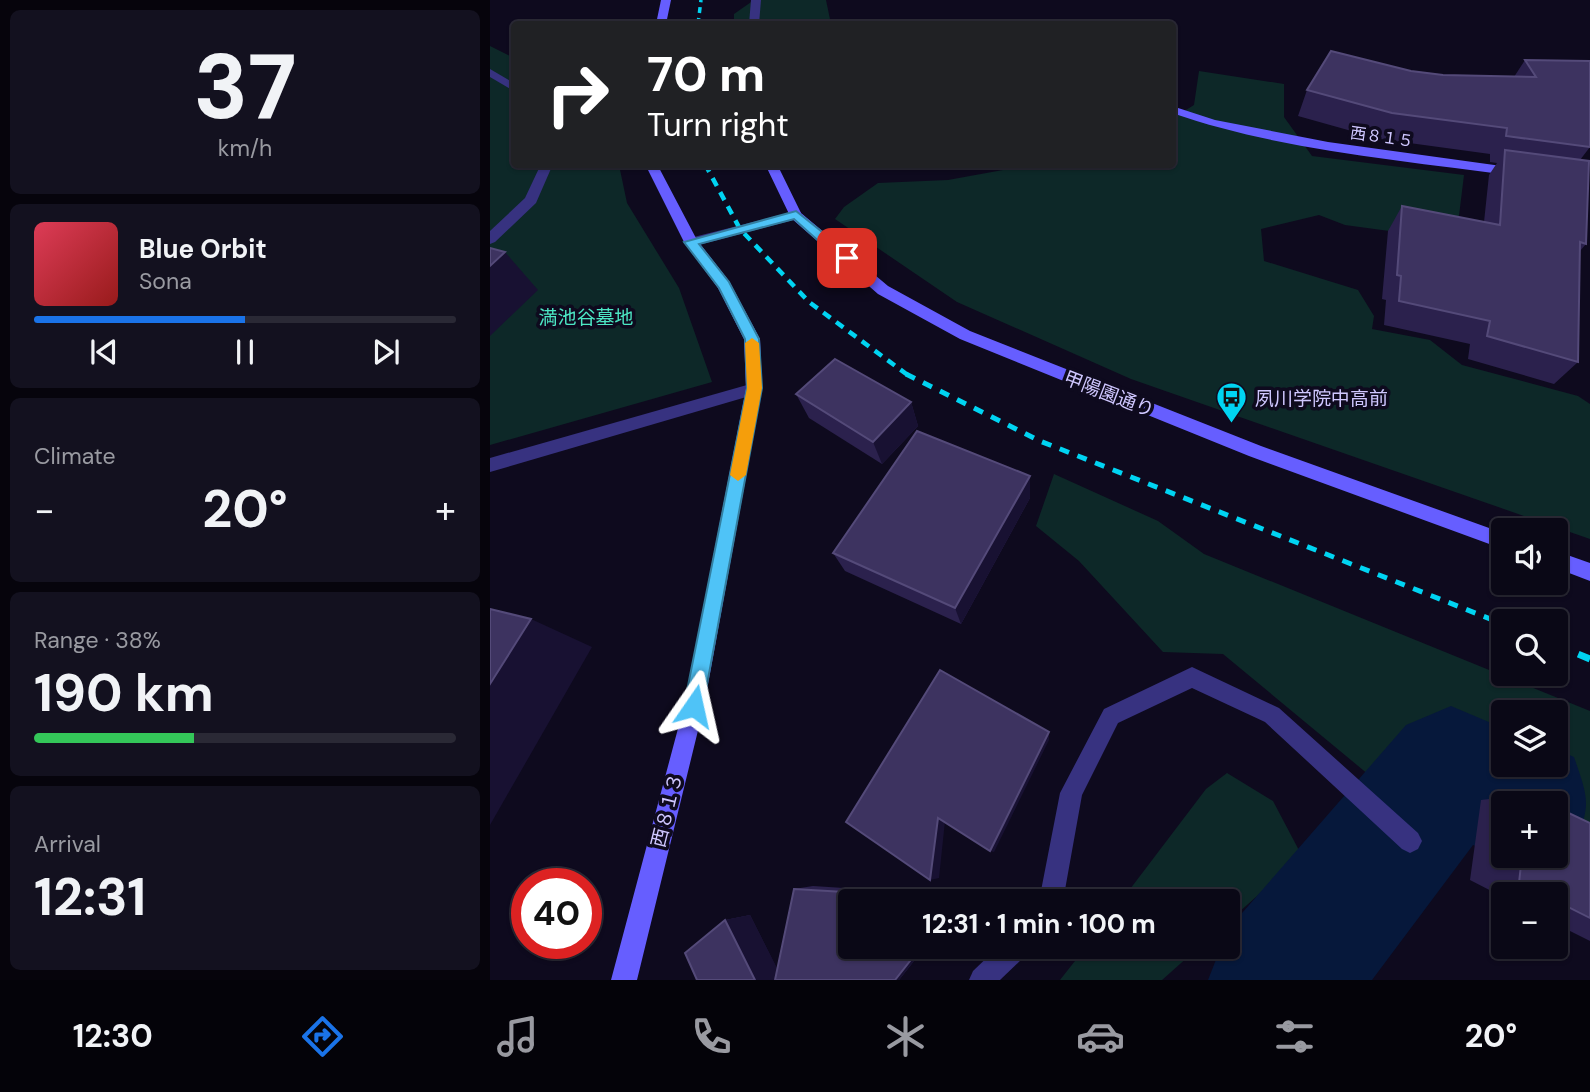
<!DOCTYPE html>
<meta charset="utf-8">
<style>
body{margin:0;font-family:"DM Sans","Noto Sans JP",sans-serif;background:#13111f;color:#f1f3f6;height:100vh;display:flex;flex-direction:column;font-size:26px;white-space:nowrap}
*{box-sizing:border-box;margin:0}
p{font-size:23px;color:#999aa1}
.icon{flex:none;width:38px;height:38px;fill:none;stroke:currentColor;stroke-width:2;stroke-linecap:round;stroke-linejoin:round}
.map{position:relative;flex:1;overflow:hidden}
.details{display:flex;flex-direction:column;gap:10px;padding:10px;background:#06040c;width:490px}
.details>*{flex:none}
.banner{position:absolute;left:21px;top:21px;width:665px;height:147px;border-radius:7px;box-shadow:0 2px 5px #0004,0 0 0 2px #2a2935;background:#202124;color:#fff;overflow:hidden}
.fabs{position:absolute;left:1001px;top:518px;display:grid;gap:14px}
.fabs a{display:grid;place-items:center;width:77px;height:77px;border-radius:7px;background:#0a0816;box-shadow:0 2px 5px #0004,0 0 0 2px #2a2935;font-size:35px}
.speed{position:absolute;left:21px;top:868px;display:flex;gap:14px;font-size:35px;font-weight:700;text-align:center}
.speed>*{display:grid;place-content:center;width:91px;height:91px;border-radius:50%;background:#0a0816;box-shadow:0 2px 5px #0004,0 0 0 2px #2a2935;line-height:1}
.speed .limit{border:10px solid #d22;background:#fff;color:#111}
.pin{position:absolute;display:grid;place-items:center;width:60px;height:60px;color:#fff;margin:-30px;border-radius:14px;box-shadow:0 4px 10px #0006}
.me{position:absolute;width:77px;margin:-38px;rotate:11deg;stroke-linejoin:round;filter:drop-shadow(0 0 5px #0008)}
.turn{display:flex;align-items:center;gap:24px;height:147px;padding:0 21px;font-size:32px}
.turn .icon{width:91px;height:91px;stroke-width:2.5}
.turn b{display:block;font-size:49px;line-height:60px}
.big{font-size:52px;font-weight:700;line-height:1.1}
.details .tile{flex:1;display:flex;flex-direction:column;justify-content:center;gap:10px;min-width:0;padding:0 24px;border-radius:10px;background:#13111f}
.details .dial{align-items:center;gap:0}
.dial b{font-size:91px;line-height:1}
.song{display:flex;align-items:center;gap:21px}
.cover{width:84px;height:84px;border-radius:10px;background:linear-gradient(135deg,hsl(350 70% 55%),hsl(0 70% 35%))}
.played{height:7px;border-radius:4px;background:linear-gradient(90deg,#1a73e8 50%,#2a2935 50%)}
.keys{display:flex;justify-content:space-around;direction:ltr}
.heat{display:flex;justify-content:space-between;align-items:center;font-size:38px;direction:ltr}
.charge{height:10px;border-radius:5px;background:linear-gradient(90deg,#34c759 38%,#2a2935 0)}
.trip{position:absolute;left:348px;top:889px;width:402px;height:70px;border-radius:7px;background:#0a0816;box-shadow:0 2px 5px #0004,0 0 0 2px #2a2935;font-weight:700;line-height:70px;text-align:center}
.dock{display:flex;height:112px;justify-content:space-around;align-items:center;background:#040309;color:#999aa1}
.dock .icon{width:49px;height:49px}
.dock .current{color:#1a73e8}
.dock b{font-size:32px;color:#f1f3f6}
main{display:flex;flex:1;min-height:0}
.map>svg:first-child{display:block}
.green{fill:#0d2828;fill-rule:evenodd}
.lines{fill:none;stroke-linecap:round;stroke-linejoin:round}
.river{fill:#06183b;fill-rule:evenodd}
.lane{fill:#373280;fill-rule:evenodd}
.street{fill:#373280;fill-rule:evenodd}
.secondary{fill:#665eff;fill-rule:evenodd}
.rail-far3{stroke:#00d4f2;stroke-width:3.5;stroke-dasharray:6 5;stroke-linecap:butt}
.rail-far2{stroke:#00d4f2;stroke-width:4.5;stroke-dasharray:9 7;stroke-linecap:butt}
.rail-far1{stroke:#00d4f2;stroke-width:5;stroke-dasharray:10 9;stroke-linecap:butt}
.rail{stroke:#00d4f2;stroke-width:7;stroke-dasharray:13 11;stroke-linecap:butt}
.wall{fill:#2b214d}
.shaded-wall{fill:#181132}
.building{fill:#3d3360;stroke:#544a79;stroke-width:2}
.route{fill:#4fc3f7;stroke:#337fa1;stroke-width:2}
.slow{fill:#f59e0b}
.labels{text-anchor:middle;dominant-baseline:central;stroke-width:7;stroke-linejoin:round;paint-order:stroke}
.far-street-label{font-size:16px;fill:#cfc7ff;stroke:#0e0a1e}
.park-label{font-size:19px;fill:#4ce6c3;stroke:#0e0a1e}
.street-label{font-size:19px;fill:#cfc7ff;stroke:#0e0a1e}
.poi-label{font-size:19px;fill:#cfc7ff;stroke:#0e0a1e;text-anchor:start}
</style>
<main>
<section class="details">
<div class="tile dial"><b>37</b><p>km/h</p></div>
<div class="tile">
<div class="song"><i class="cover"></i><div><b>Blue Orbit</b><p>Sona</p></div></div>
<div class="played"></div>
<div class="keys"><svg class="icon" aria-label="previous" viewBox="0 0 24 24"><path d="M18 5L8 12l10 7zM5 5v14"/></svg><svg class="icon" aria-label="pause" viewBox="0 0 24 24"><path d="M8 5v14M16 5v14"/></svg><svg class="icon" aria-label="next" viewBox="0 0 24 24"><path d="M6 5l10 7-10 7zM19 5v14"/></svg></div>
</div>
<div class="tile"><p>Climate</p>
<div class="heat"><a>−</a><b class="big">20°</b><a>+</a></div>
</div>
<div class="tile"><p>Range · 38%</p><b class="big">190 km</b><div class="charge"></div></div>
<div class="tile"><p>Arrival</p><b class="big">12:31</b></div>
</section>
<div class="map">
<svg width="1100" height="980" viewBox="0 0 1100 980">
<rect width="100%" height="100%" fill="#0e0a1e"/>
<g class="green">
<polygon points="264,0 336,0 341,24 244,24 244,14"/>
<polygon points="0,46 24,58 24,164 129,165 137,203 189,288 222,382 0,445"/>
<polygon points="709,71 794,84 794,117 822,156 974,175 966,240 855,225 829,215 771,229 774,261 868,290 884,316 882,329 940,340 972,365 1088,396 1100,404 1100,539 641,379 467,302 345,219 354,207 388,183 458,180 540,165 682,164 683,118 704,105"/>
<path d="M 564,474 L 668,521 L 714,554 L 1100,711 L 1100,842 L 1066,826 L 1066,803 L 1014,803 L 976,786 L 949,833 L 733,654 L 673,652 L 589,561 L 546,526 ZM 1013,712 L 1066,712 L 1066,765 L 1013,765 Z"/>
<polygon points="737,773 783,801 812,856 739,921 738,901 631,901 716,789"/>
<polygon points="596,947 709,947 672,980 570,980"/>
</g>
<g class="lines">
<path class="river" d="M 961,706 L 1013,728 L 1013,765 L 1066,765 L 1066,749 L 1084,757 C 1100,803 1100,803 1084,849 L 1038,868 L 983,845 L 882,980 L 718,980 L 731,947 L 738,947 L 739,928 L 916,725 ZM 1013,803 L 1066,803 L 1066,856 L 1013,856 Z"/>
<g class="lane">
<polygon points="0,69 24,83 24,91 0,77"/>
<polygon points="51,164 63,164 46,203 5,242 0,244 0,231 35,198"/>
</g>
<g class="street">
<polygon points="261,0 271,0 269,24 259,24"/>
<polygon points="306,211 311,212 311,218 201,247 194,242 196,239"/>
<polygon points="264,383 272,389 270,393 0,472 0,458"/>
<polygon points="702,667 789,708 928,833 932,841 928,849 920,853 912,849 775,722 702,688 628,723 592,795 573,901 549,901 570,793 614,709"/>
<polygon points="508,947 538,947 535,956 510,980 479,980 483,971"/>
</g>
<g class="secondary">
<polygon points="171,0 181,0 176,24 166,24"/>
<path d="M 682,106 L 725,120 L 838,142 L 1026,168 L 1032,172 L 1026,176 C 912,160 792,151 682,113 Z"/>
<polygon points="155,164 167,164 207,240 239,281 270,339 272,389 214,706 147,980 121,980 194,706 256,389 254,339 228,288 194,242"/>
<polygon points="275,164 287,164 311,213 398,286 480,331 771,446 1013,533 1013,549 759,456 470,339 388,294 301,218"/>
<polygon points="1066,551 1100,563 1100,581 1066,568"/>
</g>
<polyline class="rail-far3" points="208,24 211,0"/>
<polyline class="rail-far2" points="215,164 250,229 319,302 419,376"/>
<polyline class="rail-far1" points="416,374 550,441 1013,624"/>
<polyline class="rail" points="1066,645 1100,659"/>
</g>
<g class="wall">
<polygon points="1035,60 1100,147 1090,160 1096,244 1090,251 1088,362 1064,384 978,359 980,344 894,325 896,300 892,299 898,231 912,206 994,222 999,175 1007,163 1000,162 1000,154 890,139 808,116 817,90 921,71 953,75 1024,77"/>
<polygon points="306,394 421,402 428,426 392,464 319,418"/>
<polygon points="540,476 540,498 471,624 355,571 343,553"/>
<polygon points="1039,794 1058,803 1013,803 1013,856 1066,856 1100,823 1100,941 1066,924 1066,894 1013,894 1013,897 980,880 991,800"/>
<polygon points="323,886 447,894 360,947 435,947 409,980 207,980 235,920 260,915 287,969 304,889"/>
</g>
<g class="shaded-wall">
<polygon points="15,252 48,290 0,336 0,266"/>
<polygon points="421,402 428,426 392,464 383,442"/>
<polygon points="540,476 540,498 471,624 465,608"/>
<polygon points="41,619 102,647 0,825 0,684"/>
<polygon points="559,732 559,740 504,852 500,851"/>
<polygon points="448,818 455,821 449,878 440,880"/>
<polygon points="447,894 446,901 438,901 438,897"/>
<polygon points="260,915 293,980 265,980 235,920"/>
<polygon points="431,947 435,947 409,980 405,980"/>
</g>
<g class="building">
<polygon points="841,51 921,71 953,75 1046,77 1035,60 1100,61 1100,147 1016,136 1017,128 902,113 817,90"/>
<polygon points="1015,150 1099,161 1096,244 1090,242 1088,362 997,336 1000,321 909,301 911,276 907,275 912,206 1010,225"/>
<polygon points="0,248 15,252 0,266"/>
<polygon points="345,359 421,402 383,442 306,394"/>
<polygon points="427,431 540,476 465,608 343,553"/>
<polygon points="0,609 41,619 0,684"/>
<polygon points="450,670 559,732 500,851 448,818 440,880 356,822"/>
<polygon points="1039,794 1058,803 1038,803"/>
<polygon points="1066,807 1100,823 1100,918 1066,901 1066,894 1052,894 1029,883 1032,856 1066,856"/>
<polygon points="304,889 438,897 438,901 360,901 360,947 431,947 405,980 285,980"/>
<polygon points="235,920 265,980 207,980 195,953"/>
</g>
<polygon class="route" points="306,211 361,255 361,262 352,262 304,219 209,244 239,282 269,339 272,388 213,706 210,713 204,715 197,713 194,706 257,388 255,339 229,288 194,242"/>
<polygon class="slow" points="262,338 269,343 272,388 256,475 248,481 240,475 257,388 255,343"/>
<defs>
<symbol id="bus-pin" viewBox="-11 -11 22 30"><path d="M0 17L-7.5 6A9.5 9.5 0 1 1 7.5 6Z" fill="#00d4f2" stroke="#0e0a1e"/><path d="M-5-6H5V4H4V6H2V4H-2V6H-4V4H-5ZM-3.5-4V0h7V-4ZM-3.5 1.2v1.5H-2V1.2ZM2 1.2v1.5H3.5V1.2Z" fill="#111"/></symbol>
</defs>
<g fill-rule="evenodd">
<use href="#bus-pin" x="724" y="380" width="35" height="47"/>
</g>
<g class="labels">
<g class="far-street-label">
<text transform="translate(892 137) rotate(8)">西８１５</text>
</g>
<g class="park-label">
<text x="96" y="317">満池谷墓地</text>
</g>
<g class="street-label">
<text transform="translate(619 394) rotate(21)">甲陽園通り</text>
<text transform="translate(177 810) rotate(-76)">西８１３</text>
</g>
<g class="poi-label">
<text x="765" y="398">夙川学院中高前</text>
</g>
</g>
</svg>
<div class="fabs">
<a><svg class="icon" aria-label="sound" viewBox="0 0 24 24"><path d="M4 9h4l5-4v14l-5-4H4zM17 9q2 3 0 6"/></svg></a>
<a><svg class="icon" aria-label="search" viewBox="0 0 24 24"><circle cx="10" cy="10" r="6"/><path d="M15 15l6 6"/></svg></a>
<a><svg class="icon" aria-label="layers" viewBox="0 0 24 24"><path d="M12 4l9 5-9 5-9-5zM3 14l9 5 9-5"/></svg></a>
<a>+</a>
<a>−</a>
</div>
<div class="speed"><div class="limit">40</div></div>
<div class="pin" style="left:357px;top:258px;background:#d93025"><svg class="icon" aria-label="arrive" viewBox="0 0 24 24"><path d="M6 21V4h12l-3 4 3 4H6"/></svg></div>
<svg class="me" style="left:204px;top:706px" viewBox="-20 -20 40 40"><path d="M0-17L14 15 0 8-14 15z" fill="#4fc3f7" stroke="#fff" stroke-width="4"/></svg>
<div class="trip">12:31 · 1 min · 100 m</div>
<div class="banner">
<div class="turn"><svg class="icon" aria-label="right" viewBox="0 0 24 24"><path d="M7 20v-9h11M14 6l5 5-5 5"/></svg><div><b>70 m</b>Turn right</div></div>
</div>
</div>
</main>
<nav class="dock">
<b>12:30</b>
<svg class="icon current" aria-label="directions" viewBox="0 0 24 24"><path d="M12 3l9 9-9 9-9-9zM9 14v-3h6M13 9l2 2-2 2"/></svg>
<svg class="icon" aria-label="music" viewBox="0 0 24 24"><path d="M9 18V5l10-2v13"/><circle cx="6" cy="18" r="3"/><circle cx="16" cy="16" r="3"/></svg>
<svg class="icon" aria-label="phone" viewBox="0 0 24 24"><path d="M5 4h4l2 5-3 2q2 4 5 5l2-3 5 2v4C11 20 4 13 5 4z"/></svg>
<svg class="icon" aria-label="climate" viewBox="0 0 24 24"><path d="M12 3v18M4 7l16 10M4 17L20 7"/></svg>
<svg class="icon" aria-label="car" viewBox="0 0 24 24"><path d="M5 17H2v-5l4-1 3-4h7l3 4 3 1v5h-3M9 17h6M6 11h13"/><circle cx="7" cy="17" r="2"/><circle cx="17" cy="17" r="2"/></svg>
<svg class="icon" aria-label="filters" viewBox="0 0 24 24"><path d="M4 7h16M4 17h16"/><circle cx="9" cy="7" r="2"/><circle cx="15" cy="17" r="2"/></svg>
<b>20°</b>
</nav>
